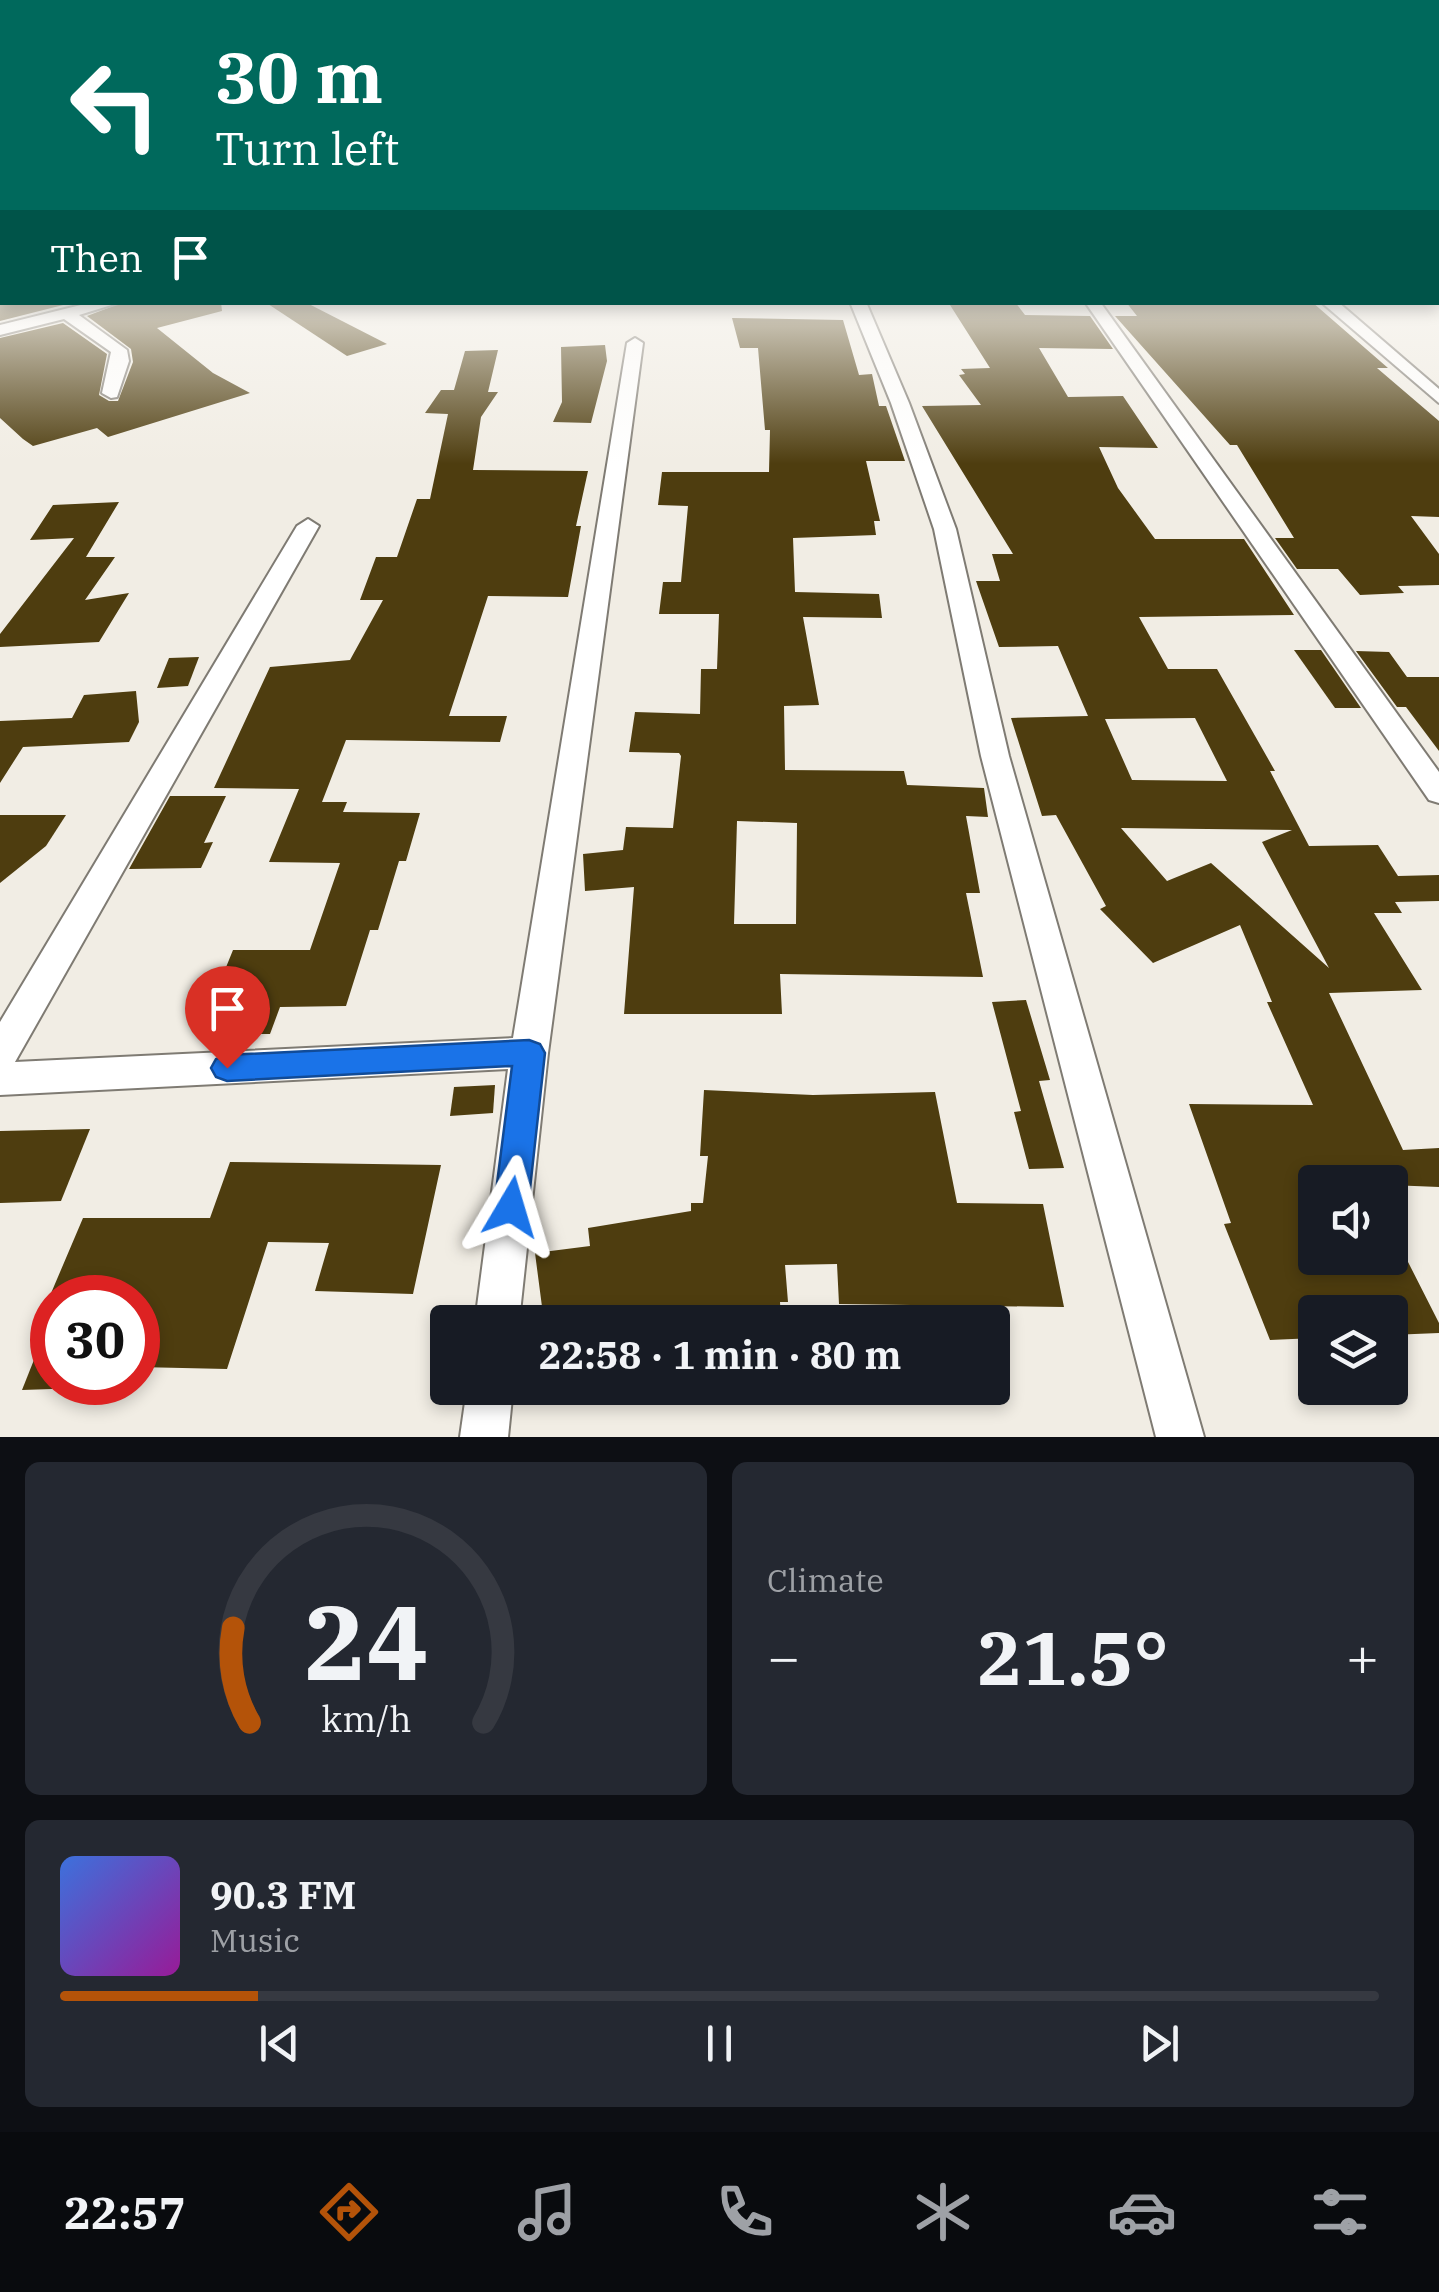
<!DOCTYPE html>
<meta charset="utf-8">
<style>
body{margin:0;font-family:"IBM Plex Serif",serif;background:#242831;color:#f1f3f6;height:100vh;display:flex;flex-direction:column;font-size:38px;white-space:nowrap}
*{box-sizing:border-box;margin:0}
p{font-size:32px;color:#9ea1a6}
.icon{flex:none;width:55px;height:55px;fill:none;stroke:currentColor;stroke-width:2;stroke-linecap:round;stroke-linejoin:round}
.map{position:relative;height:1437px;overflow:hidden}
.panel{display:flex;flex-direction:column;gap:25px;padding:25px;background:#0d0f14;flex:1}
.panel>*{flex:none}
.hud{position:absolute;left:0px;top:0px;width:1440px;height:305px;box-shadow:0 5px 15px #0003;background:#00695c;color:#fff;overflow:hidden}
.tools{position:absolute;left:1298px;top:1165px;display:grid;gap:20px}
.tools a{display:grid;place-items:center;width:110px;height:110px;border-radius:10px;background:#171b24;box-shadow:0 5px 15px #0003;font-size:50px}
.speed{position:absolute;left:30px;top:1275px;display:flex;gap:20px;font-size:50px;font-weight:700;text-align:center}
.speed>*{display:grid;place-content:center;width:130px;height:130px;border-radius:50%;background:#171b24;box-shadow:0 5px 15px #0003;line-height:1}
.speed .limit{border:15px solid #d22;background:#fff;color:#111}
.pin{position:absolute;display:grid;place-items:center;width:85px;height:85px;color:#fff;margin:-102px -42px;border-radius:50% 50% 50% 0;rotate:-45deg;box-shadow:0 0 10px #0007}
.pin .icon{rotate:45deg}
.me{position:absolute;width:110px;margin:-55px;rotate:7deg;stroke-linejoin:round;filter:drop-shadow(0 0 8px #0008)}
.turn{display:flex;align-items:center;gap:35px;height:210px;padding:0 50px;font-size:45px}
.turn .icon{width:130px;height:130px;stroke-width:2.5}
.turn b{display:block;font-size:70px;line-height:85px}
.then{display:flex;align-items:center;height:95px;padding:0 50px;background:#0003;gap:20px;font-size:38px}
.big{font-size:75px;font-weight:800;line-height:1.1}
.panel .tile{flex:1;display:flex;flex-direction:column;justify-content:center;gap:15px;min-width:0;padding:0 35px;border-radius:15px;background:#242831}
.panel .dial{align-items:center;gap:0}
.dial svg{height:260px;overflow:visible;fill:none;stroke:#363941;stroke-width:7;stroke-linecap:round;text-anchor:middle}
.dial text{fill:#f1f3f6;stroke:none}
.song{display:flex;align-items:center;gap:30px}
.cover{width:120px;height:120px;border-radius:15px;background:linear-gradient(135deg,hsl(220 70% 55%),hsl(300 70% 35%))}
.played{height:10px;border-radius:5px;background:linear-gradient(90deg,#b45309 15%,#363941 15%)}
.keys{display:flex;justify-content:space-around;direction:ltr}
.heat{display:flex;justify-content:space-between;align-items:center;font-size:55px;direction:ltr}
.panel .tiles{flex:1;display:grid;gap:25px;grid-template-columns:1fr 1fr}
.tile:last-child{grid-column:span 2}
.trip{position:absolute;left:430px;top:1305px;width:580px;height:100px;border-radius:10px;background:#171b24;box-shadow:0 5px 15px #0003;font-weight:800;line-height:100px;text-align:center}
.tabs{display:flex;height:160px;justify-content:space-around;align-items:center;background:#090b0e;color:#9ea1a6}
.tabs .icon{width:70px;height:70px}
.tabs .on{color:#b45309}
.tabs b{font-size:45px;color:#f1f3f6}
.map>svg:first-child{display:block}
.building{fill:#4e3d0f;fill-rule:evenodd}
.lines{fill:none;stroke-linecap:round;stroke-linejoin:round}
.street-casing{stroke:#7f7b73;stroke-width:4}
.street{fill:#fff;fill-rule:evenodd}
.route{fill:#1a73e8;stroke:#114b97;stroke-width:2.5}
</style>
<div class="map">
<svg width="1439" height="1437" viewBox="0 0 1439 1437">
<rect width="100%" height="100%" fill="#f1ede4"/>
<g class="building">
<polygon points="0,302 75,302 0,321"/>
<polygon points="124,302 221,302 222,311 157,328 213,373 250,393 108,437 97,428 33,446 23,439 0,418 0,338 63,323 107,354 99,395 109,401 118,401 133,362 131,349 87,316"/>
<polygon points="265,302 305,302 387,344 347,356"/>
<path d="M 958,302 L 1015,302 L 1025,315 L 1090,316 L 1113,349 L 1039,348 L 1068,397 L 1123,396 L 1158,448 L 1099,447 L 1118,488 L 1155,539 L 1244,539 L 1294,615 L 1139,617 L 1168,669 L 1217,669 L 1275,771 L 1270,771 L 1309,846 L 1378,845 L 1398,876 L 1439,875 L 1439,901 L 1395,902 L 1402,913 L 1374,913 L 1422,990 L 1329,993 L 1403,1150 L 1439,1148 L 1439,1187 L 1315,1182 L 1315,1258 L 1406,1258 L 1439,1323 L 1439,1333 L 1390,1335 L 1390,1312 L 1315,1312 L 1315,1338 L 1270,1340 L 1224,1224 L 1231,1223 L 1189,1104 L 1313,1105 L 1267,1002 L 1272,1002 L 1240,925 L 1153,963 L 1100,909 L 1106,906 L 1056,815 L 1042,816 L 1011,718 L 1088,716 L 1058,646 L 999,647 L 976,581 L 1000,581 L 992,554 L 1013,554 L 922,406 L 981,405 L 959,375 L 965,374 L 961,369 L 990,368 L 950,305 ZM 1195,718 L 1227,781 L 1132,780 L 1105,719 ZM 1121,828 L 1292,830 L 1262,842 L 1329,968 L 1211,863 L 1167,881 Z"/>
<polygon points="1126,302 1312,302 1388,368 1377,368 1439,421 1439,517 1411,516 1439,554 1439,585 1398,586 1404,593 1360,595 1338,569 1297,569 1275,538 1294,538 1237,445 1230,445 1115,316 1137,316"/>
<path d="M 732,318 L 843,320 L 859,375 L 872,374 L 879,406 L 886,406 L 905,461 L 866,461 L 880,521 L 874,521 L 876,535 L 793,538 L 795,592 L 879,594 L 882,618 L 803,617 L 819,705 L 784,706 L 785,770 L 904,771 L 907,785 L 984,788 L 988,817 L 966,816 L 980,893 L 966,893 L 983,977 L 780,974 L 782,1014 L 624,1014 L 634,887 L 585,891 L 583,854 L 623,850 L 626,827 L 673,828 L 681,756 L 679,753 L 629,752 L 635,712 L 700,714 L 701,669 L 717,669 L 719,614 L 659,614 L 663,582 L 681,582 L 688,506 L 658,505 L 662,472 L 769,472 L 770,430 L 765,430 L 758,348 L 740,348 ZM 737,821 L 797,823 L 796,924 L 734,924 Z"/>
<polygon points="605,345 607,361 591,423 553,422 562,402 561,347"/>
<polygon points="498,350 488,392 498,392 481,417 473,470 588,471 576,526 581,526 568,597 488,596 449,716 507,716 500,742 346,740 322,802 347,802 343,812 420,813 406,861 399,861 378,930 370,930 346,1006 280,1007 270,1034 199,1034 233,950 310,950 340,863 269,862 299,789 214,788 270,667 350,660 383,600 360,600 376,557 397,557 417,499 430,499 448,414 425,413 441,390 454,390 465,351"/>
<polygon points="119,502 86,557 115,557 85,600 129,593 99,642 0,647 0,634 74,538 30,540 53,505"/>
<polygon points="1294,650 1321,650 1361,708 1335,708"/>
<polygon points="1356,651 1389,652 1407,677 1439,677 1439,751 1406,707 1397,707"/>
<polygon points="199,657 188,686 157,688 169,658"/>
<polygon points="136,691 139,722 129,742 23,747 0,783 0,721 72,718 84,695"/>
<polygon points="170,796 226,796 204,843 213,842 201,868 129,869"/>
<polygon points="0,815 66,815 46,846 0,883"/>
<polygon points="1026,1000 1050,1080 1039,1081 1064,1168 1029,1169 1014,1112 1021,1111 992,1002"/>
<polygon points="495,1085 493,1113 450,1116 454,1087"/>
<polygon points="704,1090 813,1095 935,1092 957,1203 1043,1204 1064,1307 839,1304 837,1264 785,1265 788,1302 780,1302 781,1322 544,1322 535,1253 590,1246 588,1228 691,1211 691,1203 703,1203 708,1156 700,1156"/>
<polygon points="90,1129 61,1201 0,1203 0,1131"/>
<polygon points="230,1162 441,1165 413,1294 315,1291 329,1243 268,1242 227,1369 138,1367 138,1298 49,1298 83,1218 210,1218"/>
<polygon points="51,1317 52,1389 22,1390"/>
</g>
<g class="lines">
<defs>
<g id="street">
<polygon points="93,302 121,302 79,315 127,350 129,361 117,397 111,398 102,393 111,352 64,319 0,335 0,325"/>
<polygon points="850,302 866,302 909,403 956,529 1009,756 1204,1437 1156,1437 981,756 934,529 891,403"/>
<polygon points="1085,302 1100,302 1439,772 1439,803 1429,800"/>
<polygon points="1321,302 1338,302 1439,389 1439,403"/>
<polygon points="635,338 643,343 548,1053 519,1322 475,1322 508,1069 0,1095 0,1022 297,526 308,519 319,526 15,1062 513,1038 627,343"/>
<polygon points="467,1388 513,1388 508,1437 460,1437"/>
</g>
</defs>
<use href="#street" class="street-casing"/>
<use href="#street" class="street"/>
</g>
<linearGradient id="sky" x2="0" y2="1"><stop stop-color="#95aebb"/><stop offset="0.57" stop-color="#f9f7f3"/><stop offset="1" stop-color="#f9f7f3" stop-opacity="0"/></linearGradient>
<rect width="1439" height="464" fill="url(#sky)"/>
<polygon class="route" points="529,1040 540,1044 545,1053 528,1207 523,1218 511,1223 499,1218 494,1207 512,1066 227,1081 216,1077 211,1068 216,1059 227,1055"/>
</svg>
<div class="tools">
<a><svg class="icon" aria-label="sound" viewBox="0 0 24 24"><path d="M4 9h4l5-4v14l-5-4H4zM17 9q2 3 0 6"/></svg></a>
<a><svg class="icon" aria-label="layers" viewBox="0 0 24 24"><path d="M12 4l9 5-9 5-9-5zM3 14l9 5 9-5"/></svg></a>
</div>
<div class="speed"><div class="limit">30</div></div>
<div class="pin" style="left:227px;top:1068px;background:#d93025"><svg class="icon" aria-label="arrive" viewBox="0 0 24 24"><path d="M6 21V4h12l-3 4 3 4H6"/></svg></div>
<svg class="me" style="left:511px;top:1207px" viewBox="-20 -20 40 40"><path d="M0-17L14 15 0 8-14 15z" fill="#1a73e8" stroke="#fff" stroke-width="4"/></svg>
<div class="trip">22:58 · 1 min · 80 m</div>
<div class="hud">
<div class="turn"><svg class="icon" aria-label="left" viewBox="0 0 24 24"><path d="M17 20v-9H6M10 6l-5 5 5 5"/></svg><div><b>30 m</b>Turn left</div></div>
<div class="then">Then<svg class="icon" aria-label="arrive" viewBox="0 0 24 24"><path d="M6 21V4h12l-3 4 3 4H6"/></svg></div>
</div>
</div>
<section class="panel">
<div class="tiles">
<div class="tile dial"><svg viewBox="0 0 100 80">
<path d="M14 69A42 42 0 1 1 86 69"/>
<path d="M14 69A42 42 0 0 1 9 40" stroke="#b45309"/>
<text x="50" y="56" font-size="32" font-weight="700">24</text>
<text x="50" y="72" font-size="11">km/h</text>
</svg></div>
<div class="tile"><p>Climate</p>
<div class="heat"><a>−</a><b class="big">21.5°</b><a>+</a></div>
</div>
<div class="tile">
<div class="song"><i class="cover"></i><div><b>90.3 FM</b><p>Music</p></div></div>
<div class="played"></div>
<div class="keys"><svg class="icon" aria-label="previous" viewBox="0 0 24 24"><path d="M18 5L8 12l10 7zM5 5v14"/></svg><svg class="icon" aria-label="pause" viewBox="0 0 24 24"><path d="M8 5v14M16 5v14"/></svg><svg class="icon" aria-label="next" viewBox="0 0 24 24"><path d="M6 5l10 7-10 7zM19 5v14"/></svg></div>
</div>
</div>
</section>
<nav class="tabs">
<b>22:57</b>
<svg class="icon on" aria-label="directions" viewBox="0 0 24 24"><path d="M12 3l9 9-9 9-9-9zM9 14v-3h6M13 9l2 2-2 2"/></svg>
<svg class="icon" aria-label="music" viewBox="0 0 24 24"><path d="M9 18V5l10-2v13"/><circle cx="6" cy="18" r="3"/><circle cx="16" cy="16" r="3"/></svg>
<svg class="icon" aria-label="phone" viewBox="0 0 24 24"><path d="M5 4h4l2 5-3 2q2 4 5 5l2-3 5 2v4C11 20 4 13 5 4z"/></svg>
<svg class="icon" aria-label="climate" viewBox="0 0 24 24"><path d="M12 3v18M4 7l16 10M4 17L20 7"/></svg>
<svg class="icon" aria-label="car" viewBox="0 0 24 24"><path d="M5 17H2v-5l4-1 3-4h7l3 4 3 1v5h-3M9 17h6M6 11h13"/><circle cx="7" cy="17" r="2"/><circle cx="17" cy="17" r="2"/></svg>
<svg class="icon" aria-label="filters" viewBox="0 0 24 24"><path d="M4 7h16M4 17h16"/><circle cx="9" cy="7" r="2"/><circle cx="15" cy="17" r="2"/></svg>
</nav>
